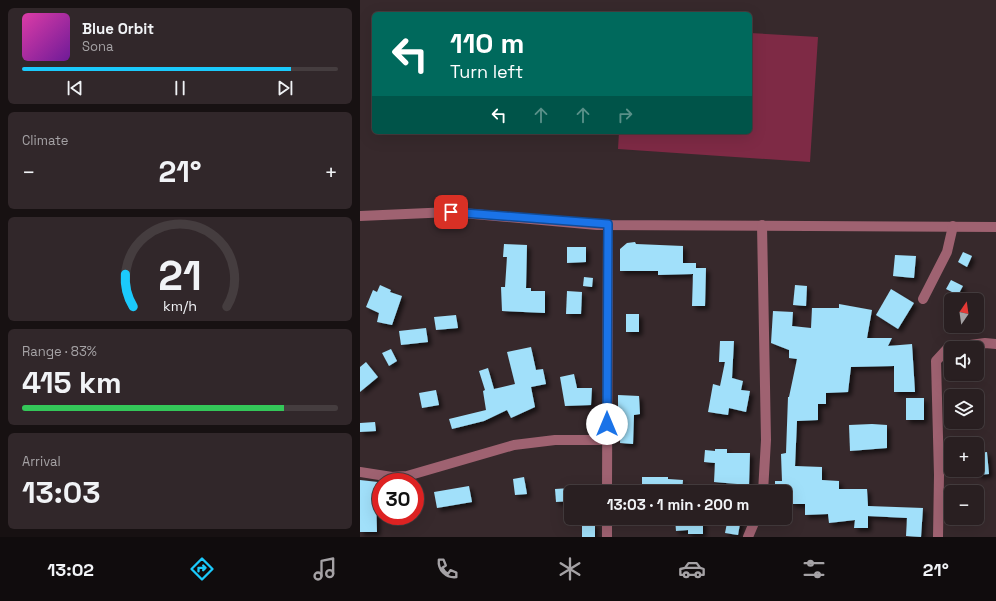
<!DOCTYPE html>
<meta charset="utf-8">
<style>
body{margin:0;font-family:"Space Grotesk",sans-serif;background:#31272a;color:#f1f3f6;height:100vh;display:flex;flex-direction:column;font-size:15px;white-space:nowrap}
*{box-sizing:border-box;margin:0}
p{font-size:13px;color:#a5a2a5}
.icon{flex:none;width:22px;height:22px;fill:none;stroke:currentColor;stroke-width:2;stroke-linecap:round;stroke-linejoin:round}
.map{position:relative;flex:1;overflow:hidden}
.side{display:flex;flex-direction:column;gap:8px;padding:8px;background:#171112;width:360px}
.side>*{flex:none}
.guide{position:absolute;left:12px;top:12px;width:380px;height:122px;border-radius:6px;box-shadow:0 4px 16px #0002,0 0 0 1px #453d3f;background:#00695c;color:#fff;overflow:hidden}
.needle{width:26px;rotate:13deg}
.fabs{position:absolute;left:584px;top:293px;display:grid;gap:8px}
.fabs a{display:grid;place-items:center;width:40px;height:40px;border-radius:6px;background:#291f21;box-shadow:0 4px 16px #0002,0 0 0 1px #453d3f;font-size:20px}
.speed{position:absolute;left:12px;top:473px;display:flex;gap:8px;font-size:20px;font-weight:700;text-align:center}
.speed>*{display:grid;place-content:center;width:52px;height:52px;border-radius:50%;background:#291f21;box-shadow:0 4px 16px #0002,0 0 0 1px #453d3f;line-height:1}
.speed .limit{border:6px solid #d22;background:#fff;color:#111}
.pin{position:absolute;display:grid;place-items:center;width:34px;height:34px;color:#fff;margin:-17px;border-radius:8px;box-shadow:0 2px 6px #0006}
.me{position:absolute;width:44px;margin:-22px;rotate:0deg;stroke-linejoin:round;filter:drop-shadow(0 0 3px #0008)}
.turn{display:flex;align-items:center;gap:14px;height:84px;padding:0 12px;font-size:18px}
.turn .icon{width:52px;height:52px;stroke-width:2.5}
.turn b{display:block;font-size:28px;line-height:34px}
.lanes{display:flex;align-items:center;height:38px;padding:0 12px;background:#0003;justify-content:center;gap:20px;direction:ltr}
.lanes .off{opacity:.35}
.big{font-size:30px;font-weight:600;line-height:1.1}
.side .card{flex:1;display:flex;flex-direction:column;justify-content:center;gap:6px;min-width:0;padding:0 14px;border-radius:6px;background:#31272a}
.side .dial{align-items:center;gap:0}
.dial svg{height:104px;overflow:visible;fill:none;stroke:#453d3f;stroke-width:7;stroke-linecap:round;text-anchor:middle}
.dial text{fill:#f1f3f6;stroke:none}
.song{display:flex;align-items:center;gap:12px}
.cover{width:48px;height:48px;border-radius:6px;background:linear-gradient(135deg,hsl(320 70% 55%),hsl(280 70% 35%))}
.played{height:4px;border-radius:2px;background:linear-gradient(90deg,#1bcafc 85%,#453d3f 85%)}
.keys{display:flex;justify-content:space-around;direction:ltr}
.heat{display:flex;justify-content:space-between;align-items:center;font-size:22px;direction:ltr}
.charge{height:6px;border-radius:3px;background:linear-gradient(90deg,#34c759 83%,#453d3f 0)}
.trip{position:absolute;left:204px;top:485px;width:228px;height:40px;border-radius:6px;background:#291f21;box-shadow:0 4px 16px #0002,0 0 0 1px #453d3f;font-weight:600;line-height:40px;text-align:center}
.menu{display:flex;height:64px;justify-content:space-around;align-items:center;background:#100c0d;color:#a5a2a5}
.menu .icon{width:28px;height:28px}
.menu .current{color:#1bcafc}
.menu b{font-size:18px;color:#f1f3f6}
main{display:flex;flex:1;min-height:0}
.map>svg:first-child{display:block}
.green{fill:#7e2a45}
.building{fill:#a1e0fa;filter:url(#shadow)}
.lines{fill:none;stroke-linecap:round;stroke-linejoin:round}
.minor{stroke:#9f6271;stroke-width:10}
.route-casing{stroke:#114b97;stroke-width:10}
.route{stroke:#1a73e8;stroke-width:7}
</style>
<main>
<section class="side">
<div class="card">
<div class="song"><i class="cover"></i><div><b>Blue Orbit</b><p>Sona</p></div></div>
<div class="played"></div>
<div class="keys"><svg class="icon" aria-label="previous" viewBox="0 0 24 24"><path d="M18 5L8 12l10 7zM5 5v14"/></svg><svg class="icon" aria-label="pause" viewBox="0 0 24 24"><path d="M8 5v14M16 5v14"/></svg><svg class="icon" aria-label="next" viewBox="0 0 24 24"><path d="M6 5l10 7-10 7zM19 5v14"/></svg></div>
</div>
<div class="card"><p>Climate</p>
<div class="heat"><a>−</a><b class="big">21°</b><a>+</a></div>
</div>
<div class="card dial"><svg viewBox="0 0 100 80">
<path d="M14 69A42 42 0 1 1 86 69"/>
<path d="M14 69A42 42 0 0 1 8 44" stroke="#1bcafc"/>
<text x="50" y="56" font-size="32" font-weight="700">21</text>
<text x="50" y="72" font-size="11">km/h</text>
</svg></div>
<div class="card"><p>Range · 83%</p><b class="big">415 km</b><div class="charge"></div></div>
<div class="card"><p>Arrival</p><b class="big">13:03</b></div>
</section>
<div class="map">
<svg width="636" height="537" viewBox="0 0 636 537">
<defs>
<filter id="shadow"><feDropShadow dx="3.5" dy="3.5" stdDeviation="2" flood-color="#0009"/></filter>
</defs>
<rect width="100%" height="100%" fill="#37292c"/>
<polygon class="green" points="390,33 458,37 450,162 258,149 259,132 390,132"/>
<g class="building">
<polygon points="275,242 276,244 323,246 323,263 336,263 336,268 346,268 345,306 332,306 333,274 298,275 298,271 260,271 260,249 267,243"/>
<polygon points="144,244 167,245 166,288 171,288 171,291 185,291 185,313 142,311 141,287 145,287 147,257 143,257"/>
<polygon points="207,247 226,247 226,262 207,263"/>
<polygon points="603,252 612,256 607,267 598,262"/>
<polygon points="535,255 556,256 554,278 533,276"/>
<polygon points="224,277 233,278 232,287 223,286"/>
<polygon points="591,280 603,286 598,295 586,289"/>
<polygon points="20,285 31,290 30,292 42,296 32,325 17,322 19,313 6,307 13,290 17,292"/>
<polygon points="435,285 447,286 446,306 433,305"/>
<polygon points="531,289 554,303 538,329 516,315"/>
<polygon points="207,291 222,292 221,314 206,314"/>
<polygon points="479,304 512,310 507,338 532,338 528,346 552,344 555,392 534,392 534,366 491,367 488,392 466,393 466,404 458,404 458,420 437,421 435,466 462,467 462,480 479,481 479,489 507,489 508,506 563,508 561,537 546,536 547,518 508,516 508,528 494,528 495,520 469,523 468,514 445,515 445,504 432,504 432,500 425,500 425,492 415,492 415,481 422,481 421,454 426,453 428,397 429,397 437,359 429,358 429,350 411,343 413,311 433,312 432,326 451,328 452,308 479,308"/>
<rect x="266" y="314" width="13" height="18"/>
<polygon points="96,315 98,328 76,330 74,317"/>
<polygon points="66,328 68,342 41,345 39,331"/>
<polygon points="360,341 374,341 372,378 383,381 381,390 390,391 386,412 369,408 368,415 348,412 353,384 360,386 365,362 359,362"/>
<polygon points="171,347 176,370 183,369 186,384 171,387 175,407 151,418 147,410 124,421 92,429 89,419 126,410 123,391 125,390 119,371 128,368 134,389 155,384 147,352"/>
<polygon points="31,349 37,361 29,366 22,353"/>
<polygon points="6,362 18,377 0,392 0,367"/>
<polygon points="214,374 217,388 232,388 231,405 205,406 200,377"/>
<polygon points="76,390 79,405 62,408 59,393"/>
<polygon points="258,395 279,396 280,414 274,415 273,444 260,443 261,415 258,415"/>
<rect x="546" y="398" width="18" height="22"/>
<polygon points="15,422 16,431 0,432 0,423"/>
<polygon points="512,424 527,425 527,448 490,451 489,425"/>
<polygon points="355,449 367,449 367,453 390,453 389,485 354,482 355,463 344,462 345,450 355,451"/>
<polygon points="627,452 629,474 617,475 617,453"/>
<polygon points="164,477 167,494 155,495 153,479"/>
<polygon points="282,477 308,477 308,479 323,480 322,492 282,492"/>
<polygon points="0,480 18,482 19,497 16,496 17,532 0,532"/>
<polygon points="109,486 112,502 77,508 74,492"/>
<polygon points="211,488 211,501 196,502 195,489"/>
<polygon points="315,518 343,518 343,534 328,534 328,530 316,531"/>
<polygon points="368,518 381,518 378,535 365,533"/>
<polygon points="222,523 235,524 235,537 222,537"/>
</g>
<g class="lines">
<g class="minor">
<polyline points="0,216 91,212 237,225 636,227"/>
<polyline points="402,225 406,440 403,492"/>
<polyline points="563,299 587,252 593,226"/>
<polyline points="0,472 32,477 47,476 154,445 195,440 247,440"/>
<polyline points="247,492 248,225"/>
<polyline points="247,518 247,537"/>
<polyline points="388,537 396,518"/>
<polyline points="578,537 579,475 576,361 588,348 625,343 636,344"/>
</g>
</g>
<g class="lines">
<defs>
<polyline id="route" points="91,212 248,224 247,424"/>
</defs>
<use href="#route" class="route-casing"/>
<use href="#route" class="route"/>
</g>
</svg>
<div class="fabs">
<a><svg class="needle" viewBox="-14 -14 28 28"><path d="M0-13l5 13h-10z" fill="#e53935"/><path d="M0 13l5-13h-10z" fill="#a5a2a5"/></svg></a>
<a><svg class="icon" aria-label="sound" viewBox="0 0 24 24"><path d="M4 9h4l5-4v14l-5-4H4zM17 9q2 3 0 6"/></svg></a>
<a><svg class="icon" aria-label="layers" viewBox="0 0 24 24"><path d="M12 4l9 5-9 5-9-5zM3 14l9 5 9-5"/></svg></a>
<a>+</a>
<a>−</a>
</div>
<div class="speed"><div class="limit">30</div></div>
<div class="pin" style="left:91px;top:212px;background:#d93025"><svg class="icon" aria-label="arrive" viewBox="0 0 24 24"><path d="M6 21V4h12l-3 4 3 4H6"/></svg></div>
<svg class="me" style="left:247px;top:424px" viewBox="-20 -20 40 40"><circle r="19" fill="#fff"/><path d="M0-13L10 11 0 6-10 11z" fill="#1a73e8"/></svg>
<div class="trip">13:03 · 1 min · 200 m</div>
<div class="guide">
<div class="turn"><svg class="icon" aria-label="left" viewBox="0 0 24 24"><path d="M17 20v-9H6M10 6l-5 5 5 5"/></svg><div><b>110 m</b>Turn left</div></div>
<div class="lanes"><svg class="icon" aria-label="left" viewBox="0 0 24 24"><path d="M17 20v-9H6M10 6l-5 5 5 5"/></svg><svg class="icon off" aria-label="ahead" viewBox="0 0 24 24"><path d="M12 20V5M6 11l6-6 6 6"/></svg><svg class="icon off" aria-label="ahead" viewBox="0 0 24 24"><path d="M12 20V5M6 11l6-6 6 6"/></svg><svg class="icon off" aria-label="right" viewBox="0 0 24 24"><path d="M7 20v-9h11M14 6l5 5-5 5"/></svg></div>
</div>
</div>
</main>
<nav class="menu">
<b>13:02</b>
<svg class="icon current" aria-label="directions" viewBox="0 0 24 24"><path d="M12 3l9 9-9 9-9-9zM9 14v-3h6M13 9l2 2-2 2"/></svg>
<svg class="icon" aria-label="music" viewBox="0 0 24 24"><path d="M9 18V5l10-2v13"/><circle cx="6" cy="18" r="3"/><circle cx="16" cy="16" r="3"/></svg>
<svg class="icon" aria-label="phone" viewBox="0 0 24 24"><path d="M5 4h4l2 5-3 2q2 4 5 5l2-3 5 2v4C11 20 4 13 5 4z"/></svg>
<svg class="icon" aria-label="climate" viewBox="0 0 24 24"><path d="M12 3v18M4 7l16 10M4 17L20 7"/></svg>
<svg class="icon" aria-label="car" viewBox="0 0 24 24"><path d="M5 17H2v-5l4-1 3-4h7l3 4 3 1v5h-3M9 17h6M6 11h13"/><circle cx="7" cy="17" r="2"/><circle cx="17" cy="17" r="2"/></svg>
<svg class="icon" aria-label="filters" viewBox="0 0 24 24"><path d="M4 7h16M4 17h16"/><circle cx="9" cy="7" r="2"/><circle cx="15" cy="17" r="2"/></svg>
<b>21°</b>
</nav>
